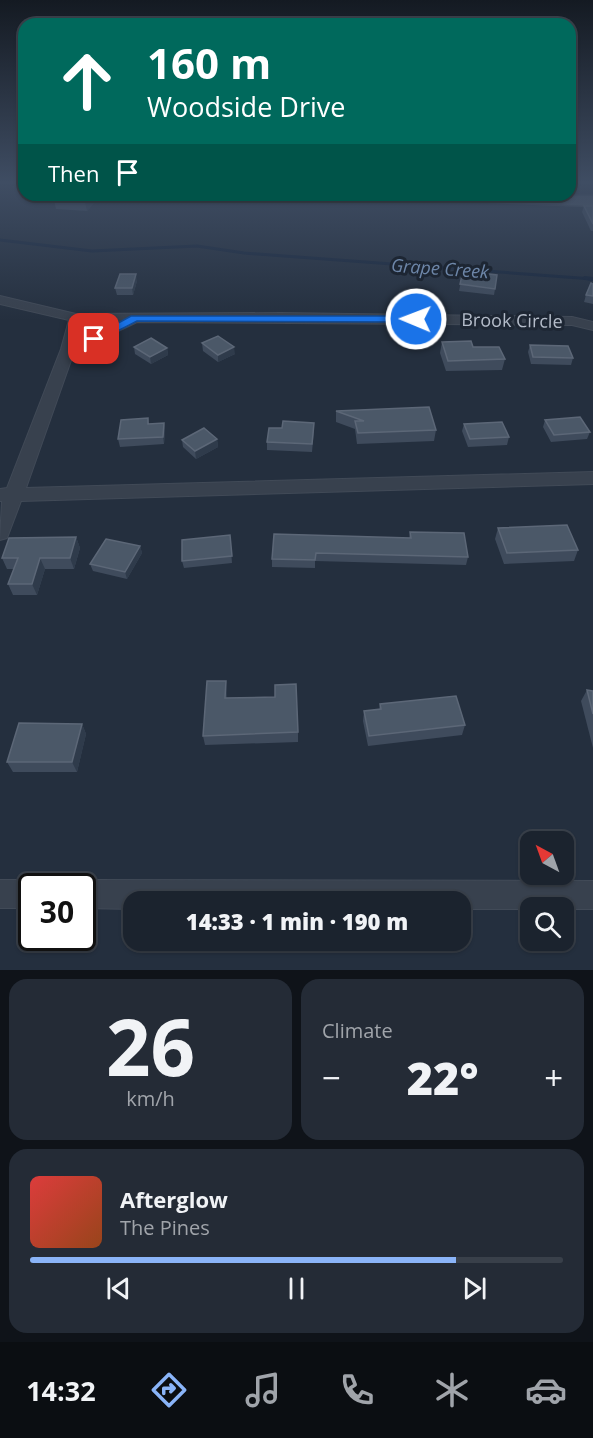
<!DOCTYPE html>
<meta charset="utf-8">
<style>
body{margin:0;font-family:"Open Sans",sans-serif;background:#242b36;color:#f1f3f6;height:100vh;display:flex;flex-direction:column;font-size:22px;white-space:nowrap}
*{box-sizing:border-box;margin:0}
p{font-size:20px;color:#a0a4aa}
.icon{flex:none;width:33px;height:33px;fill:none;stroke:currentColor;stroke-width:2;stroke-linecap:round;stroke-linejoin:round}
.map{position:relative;height:970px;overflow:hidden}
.sheet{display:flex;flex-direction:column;gap:9px;padding:9px;background:#0f1319;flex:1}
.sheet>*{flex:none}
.hud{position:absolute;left:18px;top:18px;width:558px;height:183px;border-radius:18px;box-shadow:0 2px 4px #0004,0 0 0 2px #39404a;background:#00695c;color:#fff;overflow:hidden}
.needle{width:39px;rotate:319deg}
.controls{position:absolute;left:520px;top:831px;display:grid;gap:12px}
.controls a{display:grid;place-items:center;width:54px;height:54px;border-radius:12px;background:#1b232e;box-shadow:0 2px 4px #0004,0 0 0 2px #39404a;font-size:30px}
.speed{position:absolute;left:18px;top:873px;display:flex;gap:12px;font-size:30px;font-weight:700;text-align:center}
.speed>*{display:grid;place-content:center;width:78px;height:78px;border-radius:50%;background:#1b232e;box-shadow:0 2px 4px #0004,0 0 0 2px #39404a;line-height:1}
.speed .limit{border:3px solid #111;border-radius:9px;background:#fff;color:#111}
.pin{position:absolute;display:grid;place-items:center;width:51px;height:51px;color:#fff;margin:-26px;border-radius:12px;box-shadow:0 3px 9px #0006}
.me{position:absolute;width:66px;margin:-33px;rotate:271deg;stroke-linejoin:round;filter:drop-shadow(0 0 4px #0008)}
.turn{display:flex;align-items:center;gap:21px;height:126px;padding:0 30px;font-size:27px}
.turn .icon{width:78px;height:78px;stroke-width:2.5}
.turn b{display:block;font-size:42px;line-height:51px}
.then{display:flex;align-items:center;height:57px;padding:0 30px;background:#0003;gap:12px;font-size:22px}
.big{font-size:45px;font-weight:800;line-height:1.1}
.sheet .tile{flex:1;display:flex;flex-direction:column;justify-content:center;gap:9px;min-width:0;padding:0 21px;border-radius:18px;background:#242b36}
.sheet .dial{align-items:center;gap:0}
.dial b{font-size:78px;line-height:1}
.song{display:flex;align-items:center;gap:18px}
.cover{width:72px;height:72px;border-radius:9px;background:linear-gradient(135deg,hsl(0 70% 55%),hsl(20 70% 35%))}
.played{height:6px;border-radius:3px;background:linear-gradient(90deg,#8ab4f8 80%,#39404a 80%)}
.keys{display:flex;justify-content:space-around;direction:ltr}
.heat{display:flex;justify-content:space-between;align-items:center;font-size:33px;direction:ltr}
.sheet .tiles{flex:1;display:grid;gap:9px;grid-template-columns:1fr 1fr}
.tile:last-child{grid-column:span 2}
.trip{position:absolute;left:123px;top:891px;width:348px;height:60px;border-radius:18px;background:#1b232e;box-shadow:0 2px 4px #0004,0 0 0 2px #39404a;font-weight:800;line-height:60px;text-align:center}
.tabs{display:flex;height:96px;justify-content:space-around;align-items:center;background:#0b0e12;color:#a0a4aa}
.tabs .icon{width:42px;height:42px}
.tabs .current{color:#8ab4f8}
.tabs b{font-size:27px;color:#f1f3f6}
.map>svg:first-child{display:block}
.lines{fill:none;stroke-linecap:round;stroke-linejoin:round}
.stream-far1{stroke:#17263c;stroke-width:3}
.stream{stroke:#17263c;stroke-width:4}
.minor-casing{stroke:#414a57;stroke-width:2}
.primary-casing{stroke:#414a57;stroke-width:3}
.minor{fill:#38414e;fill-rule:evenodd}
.primary{fill:#56606e;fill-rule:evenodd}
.wall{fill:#3f4b5c}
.shaded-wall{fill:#2f3b4b}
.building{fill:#4b5868;stroke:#5c6777;stroke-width:1.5}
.route{fill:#1a73e8;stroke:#114b97;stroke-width:1.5}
.labels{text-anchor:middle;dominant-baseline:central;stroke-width:6;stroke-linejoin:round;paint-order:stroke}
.far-water-label{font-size:18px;font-style:italic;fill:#6d86a8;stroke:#1d2633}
.far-street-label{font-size:18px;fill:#b4bcc9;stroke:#1d2633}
</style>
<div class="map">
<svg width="593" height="970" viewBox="0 0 593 970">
<rect width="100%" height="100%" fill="#242f3e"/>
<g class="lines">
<polyline class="stream-far1" points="0,240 92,251 197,246 244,253 593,279"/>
<polyline class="stream" points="585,278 593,279"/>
<defs>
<g id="minor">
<path d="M 0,296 L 76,314 L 281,313 L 572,317 L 593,322 L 593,330 L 572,325 L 137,322 L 74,352 L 26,488 L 593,472 L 593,484 L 21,501 L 7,538 L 0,540 L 2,501 L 0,501 L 0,489 L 7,488 L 61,349 L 69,320 L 0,304 ZM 82,322 L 117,322 L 77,341 Z"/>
<polygon points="0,880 32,880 43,886 32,886 32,908 0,908"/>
<polygon points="82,880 593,881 593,909 460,909 460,902 134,902 134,909 82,908 82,886 71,886"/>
</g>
<polygon id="primary" points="444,195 593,196 593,206 452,200"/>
</defs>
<use href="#minor" class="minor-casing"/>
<use href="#primary" class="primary-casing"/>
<use href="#minor" class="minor"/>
<use href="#primary" class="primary"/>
</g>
<g class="wall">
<polygon points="101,195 87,211 56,209 54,200"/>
<polygon points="584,206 593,206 593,231 591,231 582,212"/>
<polygon points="463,271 495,289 494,295 459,291"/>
<polygon points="137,281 133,295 117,295 115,288"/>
<polygon points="593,284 593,304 584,302 586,295"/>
<polygon points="442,342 473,347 505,359 502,370 446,371 440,353"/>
<polygon points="202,343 235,354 218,362 203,351"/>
<polygon points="530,345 573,358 571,365 531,364 528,352"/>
<polygon points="134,347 167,348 168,355 151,364 135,354"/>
<polygon points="336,411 436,430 434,441 357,444 355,429 336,422"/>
<polygon points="148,418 149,424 164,423 165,430 164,444 120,447 118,439"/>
<polygon points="545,420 590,432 587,439 551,442 543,427"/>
<polygon points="464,424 509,437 507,445 468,447 462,431"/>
<polygon points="314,430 312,452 267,450 267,442"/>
<polygon points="217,439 218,447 196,459 183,447 182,440"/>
<polygon points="498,528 578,550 574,561 504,564 495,539"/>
<polygon points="410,532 468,557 466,565 315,561 315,568 272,567 272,559 409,538"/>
<polygon points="230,535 232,563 184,568 182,561"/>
<polygon points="76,537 80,548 74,569 45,569 37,595 13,595 8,584 14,569 7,569 2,558"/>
<polygon points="140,546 142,553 127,579 93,571 90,564"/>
<polygon points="587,690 593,691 593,748 581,701"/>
<polygon points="227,691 227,698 298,732 298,742 205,745 203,736"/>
<polygon points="380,704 465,725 462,735 368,746 363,721 364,711 379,709"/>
<polygon points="82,724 86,734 77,772 13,772 7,762"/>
</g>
<g class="shaded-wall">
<polygon points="91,195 101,195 87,211 85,202"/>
<polygon points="136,274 137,281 133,295 132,288"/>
<polygon points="234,347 235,354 218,362 218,355"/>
<polygon points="167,348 168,355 151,364 150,357"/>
<polygon points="164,423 165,430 164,444 163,437"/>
<polygon points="217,439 218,447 196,459 195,451"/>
<polygon points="76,537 80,548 74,569 70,558"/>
<polygon points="140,546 142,553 127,579 125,572"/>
<polygon points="40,558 45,569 37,595 32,584"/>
<polygon points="226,681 227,691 226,709 225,698"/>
<polygon points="82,724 86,734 77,772 72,762"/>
</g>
<g class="building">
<polygon points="59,195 91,195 85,202 54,200"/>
<polygon points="584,206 593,206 593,224"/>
<polygon points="463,271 497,275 495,289 460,284"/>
<polygon points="120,274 136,274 132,288 115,288"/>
<polygon points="591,283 593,284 593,296 586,295"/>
<polygon points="218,336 234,347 218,355 202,343"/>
<polygon points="151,338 167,348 150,357 134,347"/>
<polygon points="471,341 473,347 499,347 505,359 448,361 442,342"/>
<polygon points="530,345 568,346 573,358 533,357"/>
<polygon points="429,407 436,430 358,433 355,421 364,421 336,411"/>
<polygon points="580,417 590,432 554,435 545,420"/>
<polygon points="148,418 148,424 164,423 163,437 118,439 121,420"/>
<polygon points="283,421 314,423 312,444 267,442 269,428 282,428"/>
<polygon points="502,422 509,437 470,439 464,424"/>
<polygon points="204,428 217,439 195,451 182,440"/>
<polygon points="567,525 578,550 507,553 498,528"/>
<polygon points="410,532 464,533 468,557 316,553 315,560 272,559 274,534 411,538"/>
<polygon points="230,535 232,556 182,561 182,540"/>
<polygon points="76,537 70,558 40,558 32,584 8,584 18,558 2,558 9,538"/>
<polygon points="106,539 140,546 125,572 90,564"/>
<polygon points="207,681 226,681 225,698 275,697 275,685 296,684 298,732 203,736"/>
<polygon points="587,690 593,691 593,714"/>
<polygon points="456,696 465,725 369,736 364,711 381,709 380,704"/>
<polygon points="19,723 82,724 72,762 7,762"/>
</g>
<linearGradient id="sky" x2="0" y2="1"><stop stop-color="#141a22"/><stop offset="0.57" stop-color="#3f4d63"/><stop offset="1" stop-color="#3f4d63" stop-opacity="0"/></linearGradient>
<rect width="593" height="320" fill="url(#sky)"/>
<polygon class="route" points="131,316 416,316 421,319 416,322 137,321 98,341 89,339"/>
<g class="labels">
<g class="far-water-label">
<text transform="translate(440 268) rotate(4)">Grape Creek</text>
</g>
<g class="far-street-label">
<text transform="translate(512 320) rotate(1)">Brook Circle</text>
</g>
</g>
</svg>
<div class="controls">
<a><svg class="needle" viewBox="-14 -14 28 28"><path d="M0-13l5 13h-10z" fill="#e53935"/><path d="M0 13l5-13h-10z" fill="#a0a4aa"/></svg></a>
<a><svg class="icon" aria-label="search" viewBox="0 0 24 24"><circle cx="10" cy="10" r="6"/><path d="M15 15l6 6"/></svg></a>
</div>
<div class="speed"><div class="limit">30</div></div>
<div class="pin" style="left:94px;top:339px;background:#d93025"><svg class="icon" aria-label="arrive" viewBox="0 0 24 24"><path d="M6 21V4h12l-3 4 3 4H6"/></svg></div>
<svg class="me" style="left:416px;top:319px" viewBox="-20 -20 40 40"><circle r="17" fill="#1a73e8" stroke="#fff" stroke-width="3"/><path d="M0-11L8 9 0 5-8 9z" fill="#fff"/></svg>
<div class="trip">14:33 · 1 min · 190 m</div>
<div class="hud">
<div class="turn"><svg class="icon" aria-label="ahead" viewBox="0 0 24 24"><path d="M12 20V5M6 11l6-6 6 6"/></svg><div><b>160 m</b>Woodside Drive</div></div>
<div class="then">Then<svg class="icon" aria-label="arrive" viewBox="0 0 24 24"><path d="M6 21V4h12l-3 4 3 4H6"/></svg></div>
</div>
</div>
<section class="sheet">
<div class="tiles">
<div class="tile dial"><b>26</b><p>km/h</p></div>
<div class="tile"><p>Climate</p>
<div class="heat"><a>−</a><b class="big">22°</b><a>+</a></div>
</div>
<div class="tile">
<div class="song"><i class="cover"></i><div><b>Afterglow</b><p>The Pines</p></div></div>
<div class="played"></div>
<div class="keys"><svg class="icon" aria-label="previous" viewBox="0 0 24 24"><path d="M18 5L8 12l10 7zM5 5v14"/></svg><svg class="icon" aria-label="pause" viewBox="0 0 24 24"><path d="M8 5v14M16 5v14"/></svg><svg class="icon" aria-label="next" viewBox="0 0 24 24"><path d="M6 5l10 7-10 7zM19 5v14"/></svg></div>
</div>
</div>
</section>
<nav class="tabs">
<b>14:32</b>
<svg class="icon current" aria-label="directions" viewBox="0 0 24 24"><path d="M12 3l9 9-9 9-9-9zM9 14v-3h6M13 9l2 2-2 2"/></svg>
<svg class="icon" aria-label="music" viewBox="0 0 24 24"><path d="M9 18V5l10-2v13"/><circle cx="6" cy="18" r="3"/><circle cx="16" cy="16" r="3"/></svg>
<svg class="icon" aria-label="phone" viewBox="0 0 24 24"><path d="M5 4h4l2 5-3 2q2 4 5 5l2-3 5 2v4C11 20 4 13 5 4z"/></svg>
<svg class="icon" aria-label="climate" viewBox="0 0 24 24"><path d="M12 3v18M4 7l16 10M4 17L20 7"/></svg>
<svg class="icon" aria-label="car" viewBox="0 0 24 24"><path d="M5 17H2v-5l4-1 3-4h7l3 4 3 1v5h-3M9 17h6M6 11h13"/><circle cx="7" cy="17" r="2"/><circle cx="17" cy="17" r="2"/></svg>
</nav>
